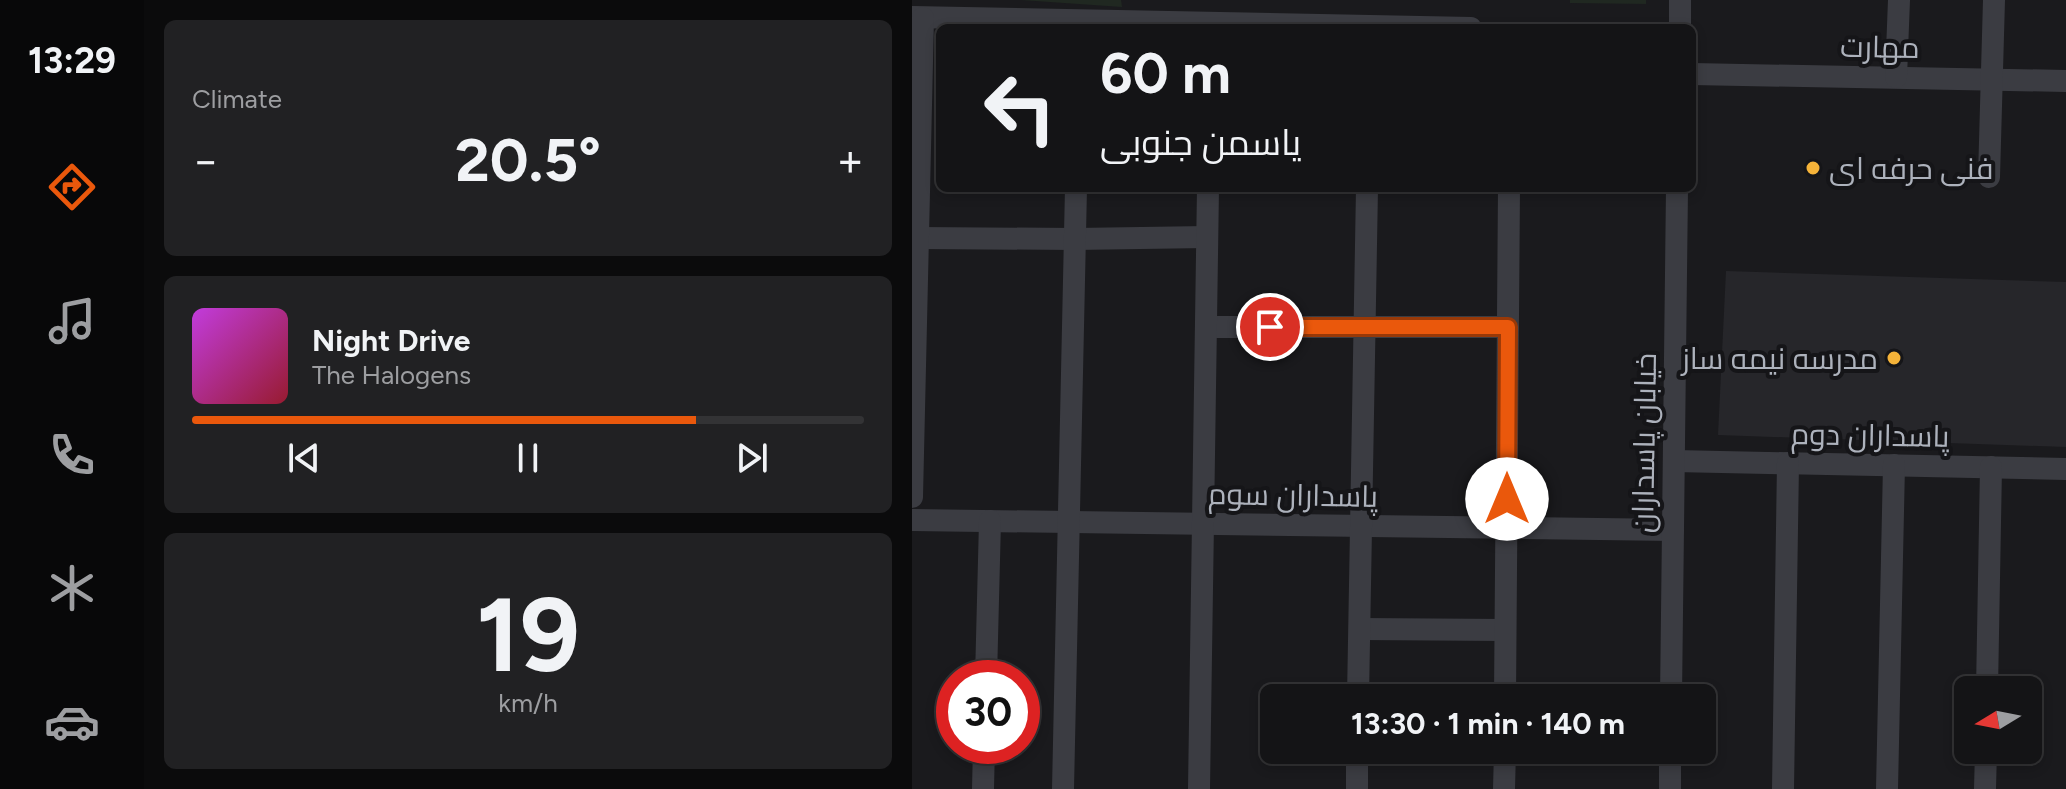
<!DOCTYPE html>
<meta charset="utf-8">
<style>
body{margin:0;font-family:Figtree,Cairo,sans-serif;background:#212123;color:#f1f3f6;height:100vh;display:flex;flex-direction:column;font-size:30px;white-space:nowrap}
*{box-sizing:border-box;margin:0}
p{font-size:26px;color:#9d9ea1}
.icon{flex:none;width:44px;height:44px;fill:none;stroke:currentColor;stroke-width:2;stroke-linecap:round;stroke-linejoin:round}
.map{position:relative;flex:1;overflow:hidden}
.drawer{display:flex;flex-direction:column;gap:20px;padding:20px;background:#0b0b0c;width:768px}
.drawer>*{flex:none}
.hud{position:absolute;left:24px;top:24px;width:760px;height:168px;border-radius:12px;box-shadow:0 4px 12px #0003,0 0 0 2px #333335;background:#141416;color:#f1f3f6;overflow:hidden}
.needle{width:52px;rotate:260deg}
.controls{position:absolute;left:1042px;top:676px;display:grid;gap:16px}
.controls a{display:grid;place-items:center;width:88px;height:88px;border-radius:12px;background:#141416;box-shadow:0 4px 12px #0003,0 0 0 2px #333335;font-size:40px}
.speed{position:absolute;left:24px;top:660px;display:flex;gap:16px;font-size:40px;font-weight:700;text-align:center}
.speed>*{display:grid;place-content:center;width:104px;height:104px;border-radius:50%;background:#141416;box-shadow:0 4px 12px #0003,0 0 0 2px #333335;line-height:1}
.speed .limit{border:12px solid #d22;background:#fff;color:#111}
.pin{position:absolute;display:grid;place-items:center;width:68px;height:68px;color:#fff;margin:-34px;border:4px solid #fff;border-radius:50%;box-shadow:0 2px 8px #0007}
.me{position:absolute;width:88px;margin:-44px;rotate:0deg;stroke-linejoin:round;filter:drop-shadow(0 0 6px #0008)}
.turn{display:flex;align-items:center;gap:28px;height:168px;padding:0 32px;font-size:36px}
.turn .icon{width:104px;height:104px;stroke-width:2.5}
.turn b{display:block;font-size:56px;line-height:68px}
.big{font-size:60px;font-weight:700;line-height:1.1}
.drawer .widget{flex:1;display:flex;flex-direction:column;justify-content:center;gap:12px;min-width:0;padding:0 28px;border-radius:12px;background:#212123}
.drawer .dial{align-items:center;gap:0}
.dial b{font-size:104px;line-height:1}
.song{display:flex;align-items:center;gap:24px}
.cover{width:96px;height:96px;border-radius:12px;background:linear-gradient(135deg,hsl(290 70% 55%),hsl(350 70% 35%))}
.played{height:8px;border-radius:4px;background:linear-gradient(90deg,#ea580c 75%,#333335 75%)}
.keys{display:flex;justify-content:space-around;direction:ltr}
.heat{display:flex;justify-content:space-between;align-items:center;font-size:44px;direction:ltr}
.trip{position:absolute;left:348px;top:684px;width:456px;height:80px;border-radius:12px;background:#141416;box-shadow:0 4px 12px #0003,0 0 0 2px #333335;font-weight:700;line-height:80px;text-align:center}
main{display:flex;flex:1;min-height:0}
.tabs{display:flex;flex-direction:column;width:144px;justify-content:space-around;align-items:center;background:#080809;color:#9d9ea1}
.tabs .icon{width:56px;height:56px}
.tabs .selected{color:#ea580c}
.tabs b{font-size:36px;color:#f1f3f6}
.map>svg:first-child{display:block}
.built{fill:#26262a}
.green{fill:#202821}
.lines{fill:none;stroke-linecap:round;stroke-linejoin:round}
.street{stroke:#3b3c42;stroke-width:22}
.route-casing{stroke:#983908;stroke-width:20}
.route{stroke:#ea580c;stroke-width:14}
.poi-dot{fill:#f5b339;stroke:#151518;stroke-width:3}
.labels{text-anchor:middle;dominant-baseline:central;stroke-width:8;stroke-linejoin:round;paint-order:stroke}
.street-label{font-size:30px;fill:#adb2bc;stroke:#151518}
.poi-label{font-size:30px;fill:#adb2bc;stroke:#151518;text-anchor:start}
</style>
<main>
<nav class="tabs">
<b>13:29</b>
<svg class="icon selected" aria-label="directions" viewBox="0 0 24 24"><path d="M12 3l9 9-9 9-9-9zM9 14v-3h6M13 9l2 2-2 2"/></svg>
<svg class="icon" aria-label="music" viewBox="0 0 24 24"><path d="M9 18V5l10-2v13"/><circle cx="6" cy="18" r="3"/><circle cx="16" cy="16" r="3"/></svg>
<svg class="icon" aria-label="phone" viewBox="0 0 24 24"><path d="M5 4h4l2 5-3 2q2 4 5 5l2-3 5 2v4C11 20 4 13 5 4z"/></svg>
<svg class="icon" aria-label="climate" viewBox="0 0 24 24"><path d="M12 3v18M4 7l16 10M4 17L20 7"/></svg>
<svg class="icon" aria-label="car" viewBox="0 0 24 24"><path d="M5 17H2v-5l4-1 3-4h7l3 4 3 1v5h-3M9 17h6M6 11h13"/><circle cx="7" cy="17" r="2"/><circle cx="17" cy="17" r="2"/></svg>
</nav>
<section class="drawer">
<div class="widget"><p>Climate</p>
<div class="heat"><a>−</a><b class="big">20.5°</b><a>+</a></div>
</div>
<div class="widget">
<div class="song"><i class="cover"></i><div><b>Night Drive</b><p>The Halogens</p></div></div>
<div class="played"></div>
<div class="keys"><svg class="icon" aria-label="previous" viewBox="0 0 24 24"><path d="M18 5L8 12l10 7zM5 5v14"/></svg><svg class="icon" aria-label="pause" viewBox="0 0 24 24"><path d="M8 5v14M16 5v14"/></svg><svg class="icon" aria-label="next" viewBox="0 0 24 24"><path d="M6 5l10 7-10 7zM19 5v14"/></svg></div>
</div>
<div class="widget dial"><b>19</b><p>km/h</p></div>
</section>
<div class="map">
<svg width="1154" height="789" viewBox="0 0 1154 789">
<rect width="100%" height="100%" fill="#1a1a1d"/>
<polygon class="built" points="814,271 1154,282 1154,447 806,435"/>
<g class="green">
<polygon points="109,0 209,0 210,7"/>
<polygon points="658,0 734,0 734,4 658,3"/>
</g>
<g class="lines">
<g class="street">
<polyline points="0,17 559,28"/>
<polyline points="768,28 768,0"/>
<polyline points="780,74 1154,81"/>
<polyline points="984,77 987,0"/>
<polyline points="1077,177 1082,0"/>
<polyline points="6,238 163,239 295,237"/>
<polyline points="294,327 596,327"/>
<polyline points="762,461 1154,469"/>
<polyline points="0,497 11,18"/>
<polyline points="0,520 761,530"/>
<polyline points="448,629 593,630"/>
<polyline points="74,678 78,521"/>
<polyline points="1075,690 1079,467"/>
<polyline points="446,698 455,188"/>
<polyline points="593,698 597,188"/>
<polyline points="759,698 765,188"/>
<polyline points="71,789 72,746"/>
<polyline points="151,789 164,188"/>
<polyline points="287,789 296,188"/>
<polyline points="445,789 445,750"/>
<polyline points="592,789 593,750"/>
<polyline points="758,789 758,750"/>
<polyline points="871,789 876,463"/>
<polyline points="975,789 982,465"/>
<polyline points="1073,789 1074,750"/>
</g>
</g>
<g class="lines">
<defs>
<polyline id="route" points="358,327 596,327 595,499"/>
</defs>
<use href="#route" class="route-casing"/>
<use href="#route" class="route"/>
</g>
<g class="poi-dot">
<circle cx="901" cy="168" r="8"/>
<circle cx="982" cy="358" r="8"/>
</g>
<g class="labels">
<g class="street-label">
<text transform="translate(968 47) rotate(1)">مهارت</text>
<text transform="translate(958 435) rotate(1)">پاسداران دوم</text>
<text transform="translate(732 443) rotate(-89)">خیابان پاسداران</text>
<text transform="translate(381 495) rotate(1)">پاسداران سوم</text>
</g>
<g class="poi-label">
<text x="917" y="168">فنی حرفه ای</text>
<text x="966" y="358" text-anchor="end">مدرسه نیمه ساز</text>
</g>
</g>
</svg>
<div class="controls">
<a><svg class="needle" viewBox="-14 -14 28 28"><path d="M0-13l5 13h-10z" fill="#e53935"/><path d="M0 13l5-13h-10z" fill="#9d9ea1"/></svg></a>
</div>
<div class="speed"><div class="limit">30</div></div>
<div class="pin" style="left:358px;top:327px;background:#d93025"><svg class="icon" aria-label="arrive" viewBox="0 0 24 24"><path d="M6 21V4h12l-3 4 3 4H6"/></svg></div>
<svg class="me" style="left:595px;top:499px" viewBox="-20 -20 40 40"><circle r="19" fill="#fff"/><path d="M0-13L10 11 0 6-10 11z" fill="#ea580c"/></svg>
<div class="trip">13:30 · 1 min · 140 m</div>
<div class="hud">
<div class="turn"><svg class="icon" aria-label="left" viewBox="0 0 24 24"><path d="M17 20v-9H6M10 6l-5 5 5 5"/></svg><div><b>60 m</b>یاسمن جنوبی</div></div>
</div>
</div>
</main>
